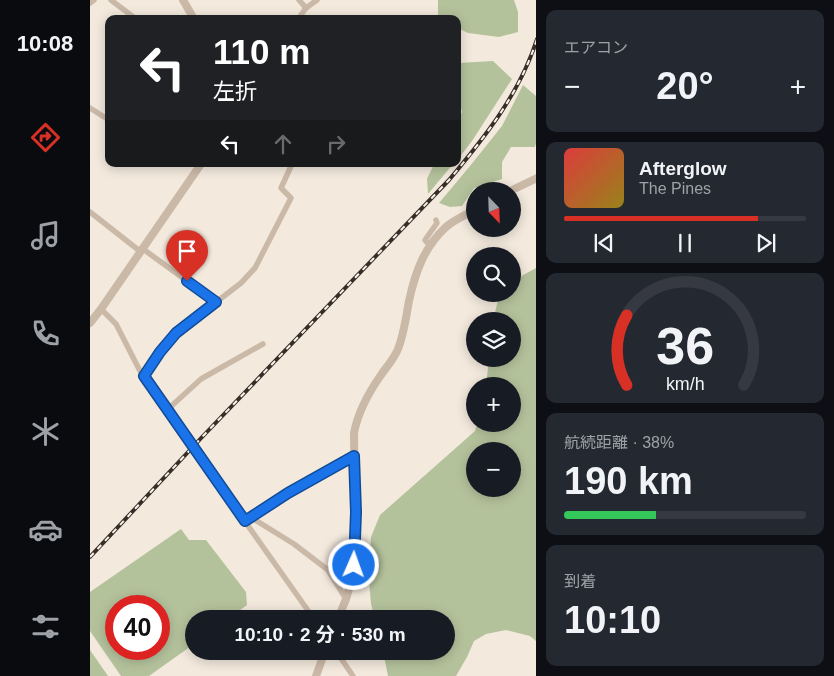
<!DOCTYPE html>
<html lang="ja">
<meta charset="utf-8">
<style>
body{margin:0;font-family:Helvetica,"Noto Sans JP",sans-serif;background:#242831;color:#f1f3f6;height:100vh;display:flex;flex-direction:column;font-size:19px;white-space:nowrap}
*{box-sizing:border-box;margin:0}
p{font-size:16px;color:#9ea1a6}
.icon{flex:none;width:28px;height:28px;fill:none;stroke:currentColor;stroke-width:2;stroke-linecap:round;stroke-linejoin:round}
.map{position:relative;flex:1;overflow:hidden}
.details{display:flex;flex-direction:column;gap:10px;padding:10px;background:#0d0f14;width:298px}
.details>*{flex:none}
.banner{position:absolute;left:15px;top:15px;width:356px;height:152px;border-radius:10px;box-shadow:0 2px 12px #0003;background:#202124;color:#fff;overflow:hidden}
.needle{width:32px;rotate:157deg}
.fabs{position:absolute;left:376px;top:182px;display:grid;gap:10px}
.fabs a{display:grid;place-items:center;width:55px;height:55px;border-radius:50%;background:#171b24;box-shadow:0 2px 12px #0003;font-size:25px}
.speed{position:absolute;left:15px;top:595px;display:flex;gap:10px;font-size:25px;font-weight:700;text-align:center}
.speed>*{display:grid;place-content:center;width:65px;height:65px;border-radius:50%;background:#171b24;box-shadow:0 2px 12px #0003;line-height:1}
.speed .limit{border:8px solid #d22;background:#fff;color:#111}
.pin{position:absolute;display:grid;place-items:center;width:42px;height:42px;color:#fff;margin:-51px -21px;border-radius:50% 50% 50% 0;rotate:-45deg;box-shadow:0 0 5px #0007}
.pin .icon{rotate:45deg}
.me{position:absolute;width:55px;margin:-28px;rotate:2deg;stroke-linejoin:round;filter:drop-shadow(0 0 4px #0008)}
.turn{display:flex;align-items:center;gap:18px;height:105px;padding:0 25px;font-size:22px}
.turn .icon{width:65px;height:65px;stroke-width:2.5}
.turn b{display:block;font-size:35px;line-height:42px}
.lanes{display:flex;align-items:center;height:48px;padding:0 25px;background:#0003;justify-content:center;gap:25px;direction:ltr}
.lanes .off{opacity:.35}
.big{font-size:38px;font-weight:700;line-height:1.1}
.details .widget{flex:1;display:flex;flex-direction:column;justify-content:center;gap:8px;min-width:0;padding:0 18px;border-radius:10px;background:#242831}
.details .dial{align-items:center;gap:0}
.dial svg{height:130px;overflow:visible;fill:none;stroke:#363941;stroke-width:7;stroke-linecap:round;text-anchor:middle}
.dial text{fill:#f1f3f6;stroke:none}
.song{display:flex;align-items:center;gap:15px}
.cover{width:60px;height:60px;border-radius:8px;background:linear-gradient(135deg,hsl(0 70% 55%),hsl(50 70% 35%))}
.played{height:5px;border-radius:2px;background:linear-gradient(90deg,#d93025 80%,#363941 80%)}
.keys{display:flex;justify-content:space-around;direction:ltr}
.heat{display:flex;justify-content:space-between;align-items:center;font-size:28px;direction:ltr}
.charge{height:8px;border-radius:4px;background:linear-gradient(90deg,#34c759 38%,#363941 0)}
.trip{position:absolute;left:95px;top:610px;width:270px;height:50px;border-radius:25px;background:#171b24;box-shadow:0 2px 12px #0003;font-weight:700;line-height:50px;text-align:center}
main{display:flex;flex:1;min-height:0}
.tab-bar{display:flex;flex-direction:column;width:90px;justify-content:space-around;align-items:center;background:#090b0e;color:#9ea1a6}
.tab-bar .icon{width:35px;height:35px}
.tab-bar .on{color:#d93025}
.tab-bar b{font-size:22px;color:#f1f3f6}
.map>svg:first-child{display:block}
.green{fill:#b4c29c;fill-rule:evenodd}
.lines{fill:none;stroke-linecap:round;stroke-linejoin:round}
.minor{stroke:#cbb9a8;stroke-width:5.5}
.tertiary{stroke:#cbb9a8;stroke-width:8}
.rail-casing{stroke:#382e28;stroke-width:4}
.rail{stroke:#faf3e9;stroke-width:2;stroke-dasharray:5.5;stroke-linecap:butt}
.minor-bridge{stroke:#cbb9a8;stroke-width:5.5}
.route-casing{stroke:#114b97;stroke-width:12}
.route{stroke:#1a73e8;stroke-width:9}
</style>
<main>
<nav class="tab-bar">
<b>10:08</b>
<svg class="icon on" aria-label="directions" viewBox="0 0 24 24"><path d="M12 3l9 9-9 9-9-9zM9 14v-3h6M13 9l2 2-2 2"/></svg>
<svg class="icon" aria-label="music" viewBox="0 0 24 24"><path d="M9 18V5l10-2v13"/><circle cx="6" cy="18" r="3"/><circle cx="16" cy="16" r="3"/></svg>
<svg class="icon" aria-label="phone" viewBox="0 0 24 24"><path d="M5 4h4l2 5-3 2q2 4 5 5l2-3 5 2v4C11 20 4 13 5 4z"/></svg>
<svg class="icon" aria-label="climate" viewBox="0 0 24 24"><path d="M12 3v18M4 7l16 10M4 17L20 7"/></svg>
<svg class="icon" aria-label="car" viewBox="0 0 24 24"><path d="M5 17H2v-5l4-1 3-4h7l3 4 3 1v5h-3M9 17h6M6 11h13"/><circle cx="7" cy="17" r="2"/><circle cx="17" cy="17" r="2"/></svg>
<svg class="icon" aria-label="filters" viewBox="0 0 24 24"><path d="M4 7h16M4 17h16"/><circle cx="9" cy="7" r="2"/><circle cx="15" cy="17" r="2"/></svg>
</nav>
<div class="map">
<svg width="447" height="676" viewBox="0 0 447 676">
<rect width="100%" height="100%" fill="#f3e9dd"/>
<g class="green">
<polygon points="348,0 424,0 428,12 428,32 409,37 378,33 368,28 368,19 348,18"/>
<polygon points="403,61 422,79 382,141 368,159 368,121 372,112 368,95 368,63"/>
<polygon points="433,85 446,96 447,139 445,147 421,147 412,162 412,179 384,188 372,206 360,207 349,203 380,166 412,126"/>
<polygon points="344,164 363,164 338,194 337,179"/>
<path d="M 446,268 L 446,641 L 440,636 L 416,630 L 396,634 L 384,641 L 377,657 L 366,676 L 298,676 L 293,651 L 356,651 L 356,619 L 285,619 L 281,604 L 279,580 L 280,554 L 281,537 L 290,515 L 385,431 L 387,424 L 422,424 L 422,386 L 396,386 L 399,359 L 422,359 L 422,321 L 403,321 L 408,300 L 413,294 L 422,294 L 423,283 L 424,280 ZM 422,451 L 422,489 L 385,489 L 385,451 Z"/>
<path d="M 91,529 L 99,540 L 116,540 L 156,592 L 157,605 L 138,619 L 104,619 L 104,644 L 59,676 L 31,676 L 0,631 L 0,592 ZM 26,606 L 69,606 L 69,649 L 26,649 Z"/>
<polygon points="0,650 18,676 0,676"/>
</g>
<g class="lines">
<g class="minor">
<polyline points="21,0 46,19"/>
<polyline points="209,0 216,8"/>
<polyline points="0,3 4,0"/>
<polyline points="208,19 216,8 227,0"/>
<polyline points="0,108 19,120"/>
<polyline points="0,212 51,252"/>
<polyline points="339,245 335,240 347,223 346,220"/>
<polyline points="53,249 126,302"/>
<polyline points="11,309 26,324 50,371 95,437"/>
<polyline points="53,376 70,353 86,333 151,283 165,268 201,198 191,188 202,164"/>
<polyline points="77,410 111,379 173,344"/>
<polyline points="110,458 224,619"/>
<polyline points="162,518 204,544 238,570 256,599"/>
<polyline points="155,521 198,493 265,456"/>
<polyline points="246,651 263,676"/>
</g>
<g class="tertiary">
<polyline points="93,0 104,19"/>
<polyline points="420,191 447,178"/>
<polyline points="0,323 11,309 111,164"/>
<path d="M 248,619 L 256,599 L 261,582 L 264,565 L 265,512 L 264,433 C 268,412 279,392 291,375 C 297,366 304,359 308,349 C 314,334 316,317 319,301 C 325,273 334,247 356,227 C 364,220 375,215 385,210"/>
<polyline points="226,676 235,651"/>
</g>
<defs>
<path id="rail" d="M 0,557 L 114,435 L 359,180 C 395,137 430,93 447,39"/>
</defs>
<use href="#rail" class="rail-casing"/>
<use href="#rail" class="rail"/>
<polyline class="minor-bridge" points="95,437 110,458"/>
</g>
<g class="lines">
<defs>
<polyline id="route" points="97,281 126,302 86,333 70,352 54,376 155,521 198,493 264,456 266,512 264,565"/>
</defs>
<use href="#route" class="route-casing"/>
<use href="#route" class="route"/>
</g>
</svg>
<div class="fabs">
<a><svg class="needle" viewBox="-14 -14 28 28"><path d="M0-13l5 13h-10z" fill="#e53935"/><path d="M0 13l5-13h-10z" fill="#9ea1a6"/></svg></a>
<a><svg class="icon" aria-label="search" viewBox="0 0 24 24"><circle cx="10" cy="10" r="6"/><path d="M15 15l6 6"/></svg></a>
<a><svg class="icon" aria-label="layers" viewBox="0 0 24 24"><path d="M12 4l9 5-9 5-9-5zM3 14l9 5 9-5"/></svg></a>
<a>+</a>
<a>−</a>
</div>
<div class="speed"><div class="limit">40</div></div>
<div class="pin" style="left:97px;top:281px;background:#d93025"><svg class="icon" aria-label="arrive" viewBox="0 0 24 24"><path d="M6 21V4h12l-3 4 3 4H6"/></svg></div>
<svg class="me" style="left:264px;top:565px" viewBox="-20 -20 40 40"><circle r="17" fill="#1a73e8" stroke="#fff" stroke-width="3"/><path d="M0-11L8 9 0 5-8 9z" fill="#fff"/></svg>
<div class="trip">10:10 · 2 分 · 530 m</div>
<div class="banner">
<div class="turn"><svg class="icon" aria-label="left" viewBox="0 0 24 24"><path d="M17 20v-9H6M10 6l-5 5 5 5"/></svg><div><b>110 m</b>左折</div></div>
<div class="lanes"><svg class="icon" aria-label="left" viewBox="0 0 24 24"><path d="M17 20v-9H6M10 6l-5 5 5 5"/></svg><svg class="icon off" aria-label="ahead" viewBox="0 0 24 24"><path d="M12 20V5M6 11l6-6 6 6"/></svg><svg class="icon off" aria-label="right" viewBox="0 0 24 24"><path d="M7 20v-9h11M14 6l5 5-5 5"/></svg></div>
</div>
</div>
<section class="details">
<div class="widget"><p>エアコン</p>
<div class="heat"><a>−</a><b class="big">20°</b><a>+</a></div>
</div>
<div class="widget">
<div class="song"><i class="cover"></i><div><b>Afterglow</b><p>The Pines</p></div></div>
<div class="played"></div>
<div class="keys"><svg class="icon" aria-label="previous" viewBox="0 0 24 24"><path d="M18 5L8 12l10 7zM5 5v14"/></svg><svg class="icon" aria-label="pause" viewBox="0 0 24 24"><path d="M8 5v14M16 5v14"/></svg><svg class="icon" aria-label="next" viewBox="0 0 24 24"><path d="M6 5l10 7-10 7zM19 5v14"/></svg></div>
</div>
<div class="widget dial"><svg viewBox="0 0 100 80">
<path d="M14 69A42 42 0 1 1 86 69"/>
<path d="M14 69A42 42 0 0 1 14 26" stroke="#d93025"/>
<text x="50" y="56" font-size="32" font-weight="700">36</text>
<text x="50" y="72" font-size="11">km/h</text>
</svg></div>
<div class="widget"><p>航続距離 · 38%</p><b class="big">190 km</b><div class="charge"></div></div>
<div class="widget"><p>到着</p><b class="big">10:10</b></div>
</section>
</main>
